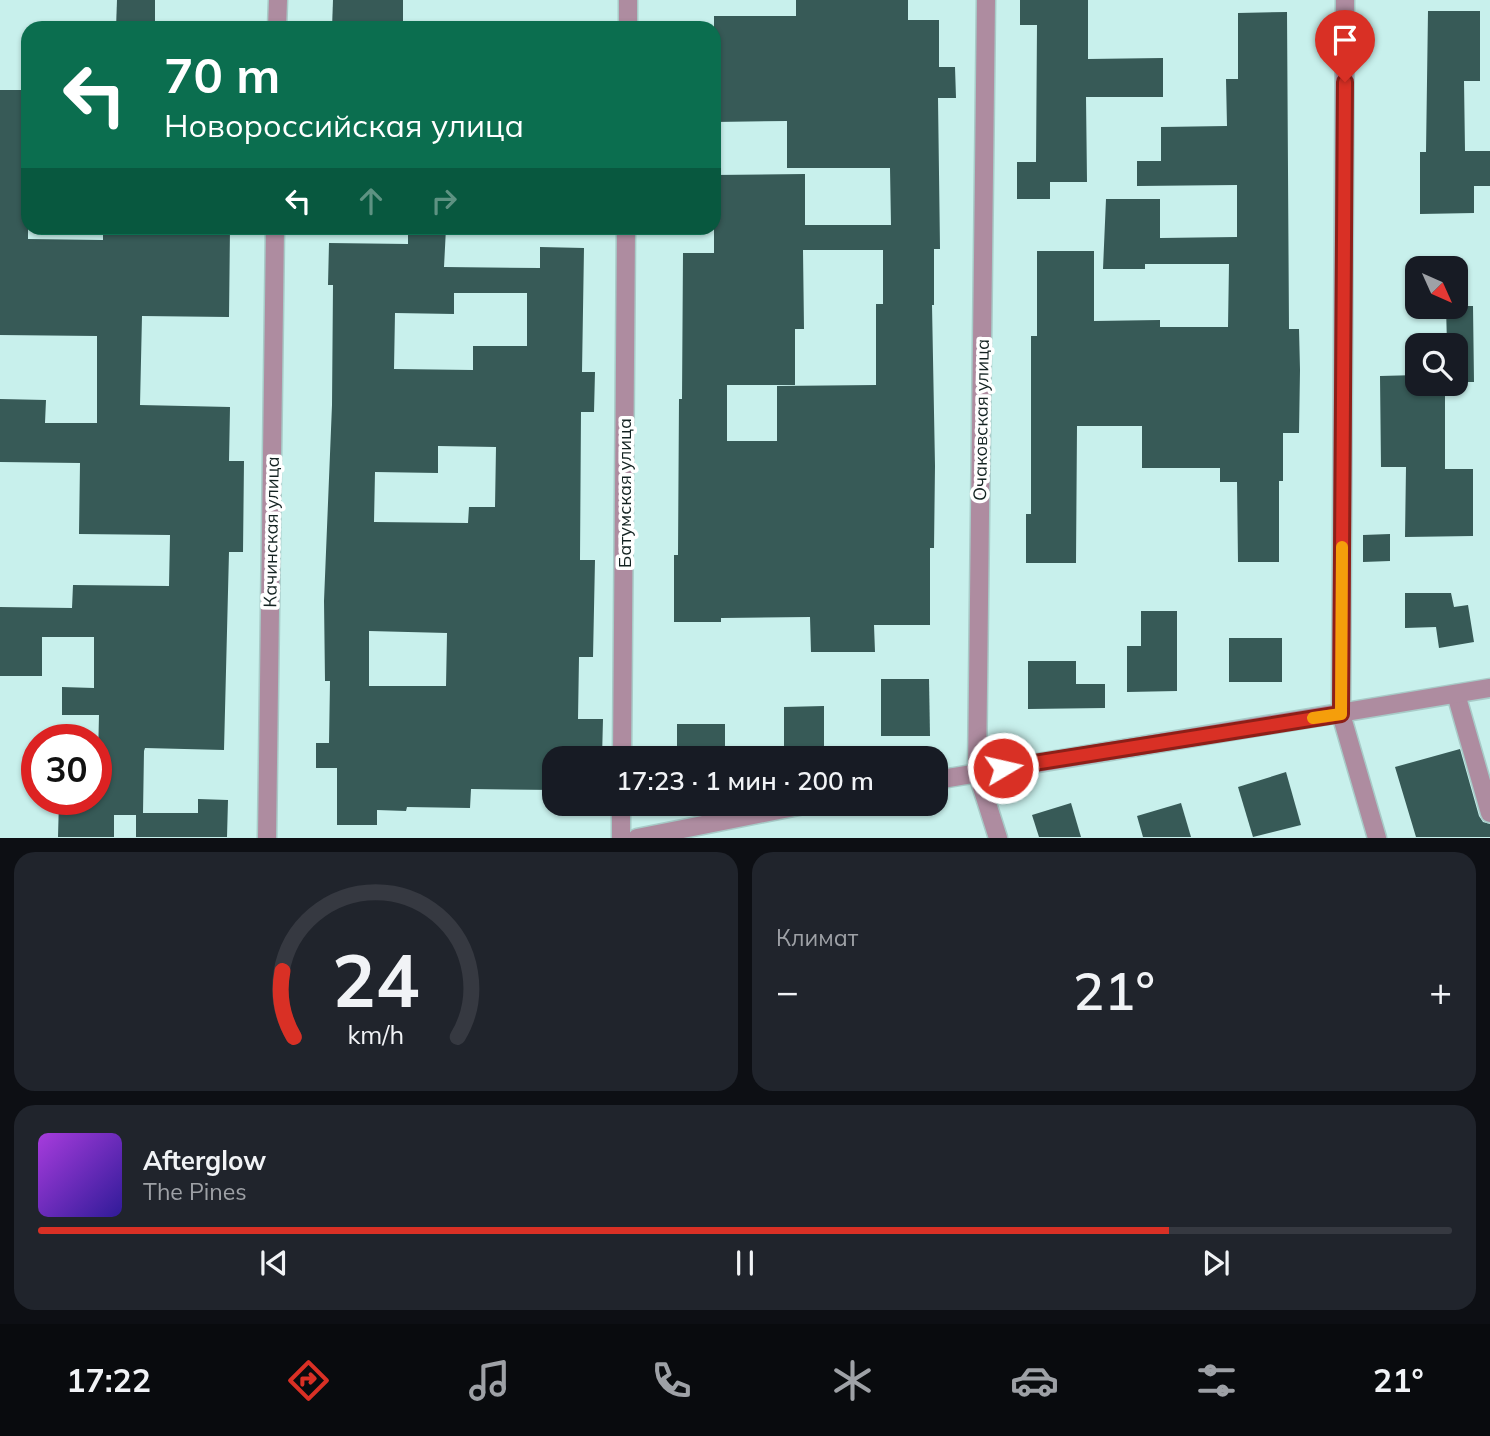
<!DOCTYPE html>
<html lang="ru">
<meta charset="utf-8">
<style>
body{margin:0;font-family:Mulish,sans-serif;background:#20242c;color:#f1f3f6;height:100vh;display:flex;flex-direction:column;font-size:26px;white-space:nowrap}
*{box-sizing:border-box;margin:0}
p{font-size:23px;color:#9ea1a6}
.icon{flex:none;width:38px;height:38px;fill:none;stroke:currentColor;stroke-width:2;stroke-linecap:round;stroke-linejoin:round}
.map{position:relative;height:838px;overflow:hidden}
.panel{display:flex;flex-direction:column;gap:14px;padding:14px;background:#0d0f14;flex:1}
.panel>*{flex:none}
.top-card{position:absolute;left:21px;top:21px;width:700px;height:214px;border-radius:21px;box-shadow:0 2px 5px #0004;background:#0b6e4f;color:#fff;overflow:hidden}
.needle{width:46px;rotate:135deg}
.tools{position:absolute;left:1405px;top:256px;display:grid;gap:14px}
.tools a{display:grid;place-items:center;width:63px;height:63px;border-radius:14px;background:#171b24;box-shadow:0 2px 5px #0004;font-size:35px}
.speed{position:absolute;left:21px;top:724px;display:flex;gap:14px;font-size:35px;font-weight:700;text-align:center}
.speed>*{display:grid;place-content:center;width:91px;height:91px;border-radius:50%;background:#171b24;box-shadow:0 2px 5px #0004;line-height:1}
.speed .limit{border:10px solid #d22;background:#fff;color:#111}
.pin{position:absolute;display:grid;place-items:center;width:60px;height:60px;color:#fff;margin:-72px -30px;border-radius:50% 50% 50% 0;rotate:-45deg;box-shadow:0 0 7px #0007}
.pin .icon{rotate:45deg}
.me{position:absolute;width:77px;margin:-38px;rotate:81deg;stroke-linejoin:round;filter:drop-shadow(0 0 5px #0008)}
.turn{display:flex;align-items:center;gap:24px;height:147px;padding:0 28px;font-size:32px}
.turn .icon{width:91px;height:91px;stroke-width:2.5}
.turn b{display:block;font-size:49px;line-height:60px}
.lanes{display:flex;align-items:center;height:66px;padding:0 28px;background:#0003;justify-content:center;gap:35px;direction:ltr}
.lanes .off{opacity:.35}
.big{font-size:52px;font-weight:600;line-height:1.1}
.panel .card{flex:1;display:flex;flex-direction:column;justify-content:center;gap:10px;min-width:0;padding:0 24px;border-radius:21px;background:#20242c}
.panel .dial{align-items:center;gap:0}
.dial svg{height:182px;overflow:visible;fill:none;stroke:#363941;stroke-width:7;stroke-linecap:round;text-anchor:middle}
.dial text{fill:#f1f3f6;stroke:none}
.song{display:flex;align-items:center;gap:21px}
.cover{width:84px;height:84px;border-radius:10px;background:linear-gradient(135deg,hsl(280 70% 55%),hsl(250 70% 35%))}
.played{height:7px;border-radius:4px;background:linear-gradient(90deg,#d93025 80%,#363941 80%)}
.keys{display:flex;justify-content:space-around;direction:ltr}
.heat{display:flex;justify-content:space-between;align-items:center;font-size:38px;direction:ltr}
.panel .tiles{flex:1;display:grid;gap:14px;grid-template-columns:1fr 1fr}
.card:last-child{grid-column:span 2}
.trip{position:absolute;left:542px;top:746px;width:406px;height:70px;border-radius:21px;background:#171b24;box-shadow:0 2px 5px #0004;font-weight:600;line-height:70px;text-align:center}
.menu{display:flex;height:112px;justify-content:space-around;align-items:center;background:#090b0e;color:#9ea1a6}
.menu .icon{width:49px;height:49px}
.menu .current{color:#d93025}
.menu b{font-size:32px;color:#f1f3f6}
.map>svg:first-child{display:block}
.building{fill:#375a57;fill-rule:evenodd}
.lines{fill:none;stroke-linecap:round;stroke-linejoin:round}
.minor-casing{stroke:#a8cbc8;stroke-width:21}
.minor{stroke:#ae8ca0;stroke-width:18}
.route-casing{stroke:#8d1f18;stroke-width:18}
.route{stroke:#d93025;stroke-width:12}
.slow{stroke:#f59e0b;stroke-width:12}
.labels{text-anchor:middle;dominant-baseline:central;stroke-width:7;stroke-linejoin:round;paint-order:stroke}
.street-label{font-size:18px;fill:#142322;stroke:#fff}
</style>
<div class="map">
<svg width="1490" height="838" viewBox="0 0 1490 838">
<rect width="100%" height="100%" fill="#c8f0ec"/>
<g class="building">
<polygon points="117,0 155,0 155,28 116,28"/>
<polygon points="333,0 403,0 403,28 332,28"/>
<path d="M 796,0 L 908,0 L 908,20 L 939,20 L 939,67 L 955,67 L 956,98 L 938,98 L 940,249 L 934,249 L 934,305 L 932,305 L 935,466 L 934,548 L 930,548 L 930,625 L 874,625 L 875,652 L 811,652 L 810,617 L 721,618 L 721,622 L 674,622 L 674,555 L 678,555 L 679,399 L 682,399 L 683,253 L 714,253 L 714,175 L 805,174 L 805,225 L 891,225 L 890,168 L 787,168 L 787,121 L 714,122 L 714,16 L 796,16 ZM 803,250 L 883,250 L 883,304 L 876,304 L 876,385 L 777,386 L 777,441 L 727,441 L 727,385 L 795,385 L 795,329 L 804,329 Z"/>
<polygon points="1020,0 1088,0 1088,59 1163,58 1163,97 1086,97 1087,182 1050,182 1050,199 1017,199 1017,162 1036,162 1037,25 1020,25"/>
<polygon points="1428,11 1480,11 1480,81 1464,81 1465,151 1490,151 1490,186 1474,186 1474,213 1420,214 1420,152 1426,152"/>
<polygon points="1287,12 1289,329 1299,329 1300,370 1299,433 1283,433 1283,481 1279,481 1279,562 1238,562 1237,482 1220,482 1220,468 1142,468 1142,426 1077,426 1076,563 1026,563 1026,514 1031,514 1031,336 1037,336 1037,251 1094,251 1094,321 1160,320 1160,327 1228,327 1229,264 1145,264 1145,269 1103,269 1106,199 1160,199 1160,238 1237,237 1237,185 1137,186 1137,161 1161,161 1161,127 1227,126 1226,79 1238,79 1238,13"/>
<polygon points="0,90 28,90 28,239 103,240 103,228 230,228 229,317 142,316 140,405 230,407 229,461 244,461 243,552 229,552 224,750 145,748 144,751 143,813 198,813 198,799 228,800 227,837 136,837 136,815 114,815 114,837 58,837 59,800 97,800 99,715 62,715 62,687 94,688 94,637 42,637 42,676 0,676 0,607 72,608 73,585 169,586 170,535 79,534 80,463 0,462 0,399 46,400 45,423 97,423 97,336 0,335"/>
<path d="M 408,228 L 446,228 L 444,267 L 540,268 L 540,247 L 584,248 L 582,372 L 595,372 L 594,412 L 581,412 L 580,560 L 595,560 L 593,657 L 579,657 L 578,719 L 603,719 L 602,758 L 555,758 L 555,790 L 471,789 L 470,808 L 407,807 L 406,811 L 377,810 L 377,825 L 337,825 L 337,768 L 316,768 L 316,743 L 329,743 L 330,681 L 325,681 L 324,601 L 332,405 L 333,285 L 328,285 L 329,243 L 408,244 ZM 454,293 L 527,293 L 527,346 L 473,346 L 473,370 L 394,369 L 395,313 L 454,314 ZM 438,446 L 496,447 L 495,507 L 469,507 L 468,523 L 374,522 L 375,472 L 438,473 ZM 369,631 L 447,633 L 446,686 L 369,686 Z"/>
<polygon points="1446,306 1473,306 1474,382 1456,382 1456,345 1447,345"/>
<polygon points="1418,375 1418,383 1445,383 1445,469 1473,469 1473,536 1405,537 1406,467 1381,467 1380,376"/>
<polygon points="1390,534 1390,561 1363,562 1363,535"/>
<polygon points="1405,593 1451,593 1454,607 1468,605 1474,642 1439,648 1436,627 1405,628"/>
<polygon points="1141,611 1177,611 1177,691 1127,692 1127,646 1141,646"/>
<rect x="1229" y="638" width="53" height="44"/>
<polygon points="1028,661 1076,661 1076,684 1105,684 1105,708 1028,709"/>
<polygon points="881,679 929,679 930,736 881,736"/>
<polygon points="824,706 824,754 784,754 784,707"/>
<rect x="677" y="724" width="48" height="34"/>
<polygon points="1460,749 1479,816 1483,822 1490,824 1490,837 1416,837 1395,767"/>
<polygon points="1286,772 1301,825 1253,837 1238,787"/>
<polygon points="1071,803 1081,837 1039,837 1032,815"/>
<polygon points="1181,803 1191,837 1143,837 1137,816"/>
</g>
<g class="lines">
<defs>
<g id="minor">
<polyline points="986,0 977,772 998,838"/>
<polyline points="1345,0 1341,714 1377,838"/>
<polyline points="277,28 278,0"/>
<polyline points="628,28 628,0"/>
<polyline points="1456,694 1490,813"/>
<polyline points="622,758 626,228"/>
<polyline points="936,780 1490,688"/>
<polyline points="267,838 275,228"/>
<polyline points="621,838 621,803"/>
<polyline points="637,838 814,803"/>
</g>
</defs>
<use href="#minor" class="minor-casing"/>
<use href="#minor" class="minor"/>
</g>
<g class="lines">
<defs>
<polyline id="route" points="1003,768 1341,714 1345,82"/>
</defs>
<use href="#route" class="route-casing"/>
<use href="#route" class="route"/>
<polyline class="slow" points="1313,718 1341,714 1342,547"/>
</g>
<g class="labels">
<g class="street-label">
<text transform="translate(981 420) rotate(-89)">Очаковская улица</text>
<text transform="translate(624 493) rotate(-90)">Батумская улица</text>
<text transform="translate(271 532) rotate(-89)">Качинская улица</text>
</g>
</g>
</svg>
<div class="tools">
<a><svg class="needle" viewBox="-14 -14 28 28"><path d="M0-13l5 13h-10z" fill="#e53935"/><path d="M0 13l5-13h-10z" fill="#9ea1a6"/></svg></a>
<a><svg class="icon" aria-label="search" viewBox="0 0 24 24"><circle cx="10" cy="10" r="6"/><path d="M15 15l6 6"/></svg></a>
</div>
<div class="speed"><div class="limit">30</div></div>
<div class="pin" style="left:1345px;top:82px;background:#d93025"><svg class="icon" aria-label="arrive" viewBox="0 0 24 24"><path d="M6 21V4h12l-3 4 3 4H6"/></svg></div>
<svg class="me" style="left:1003px;top:768px" viewBox="-20 -20 40 40"><circle r="17" fill="#d93025" stroke="#fff" stroke-width="3"/><path d="M0-11L8 9 0 5-8 9z" fill="#fff"/></svg>
<div class="trip">17:23 · 1 мин · 200 m</div>
<div class="top-card">
<div class="turn"><svg class="icon" aria-label="left" viewBox="0 0 24 24"><path d="M17 20v-9H6M10 6l-5 5 5 5"/></svg><div><b>70 m</b>Новороссийская улица</div></div>
<div class="lanes"><svg class="icon" aria-label="left" viewBox="0 0 24 24"><path d="M17 20v-9H6M10 6l-5 5 5 5"/></svg><svg class="icon off" aria-label="ahead" viewBox="0 0 24 24"><path d="M12 20V5M6 11l6-6 6 6"/></svg><svg class="icon off" aria-label="right" viewBox="0 0 24 24"><path d="M7 20v-9h11M14 6l5 5-5 5"/></svg></div>
</div>
</div>
<section class="panel">
<div class="tiles">
<div class="card dial"><svg viewBox="0 0 100 80">
<path d="M14 69A42 42 0 1 1 86 69"/>
<path d="M14 69A42 42 0 0 1 9 40" stroke="#d93025"/>
<text x="50" y="56" font-size="32" font-weight="700">24</text>
<text x="50" y="72" font-size="11">km/h</text>
</svg></div>
<div class="card"><p>Климат</p>
<div class="heat"><a>−</a><b class="big">21°</b><a>+</a></div>
</div>
<div class="card">
<div class="song"><i class="cover"></i><div><b>Afterglow</b><p>The Pines</p></div></div>
<div class="played"></div>
<div class="keys"><svg class="icon" aria-label="previous" viewBox="0 0 24 24"><path d="M18 5L8 12l10 7zM5 5v14"/></svg><svg class="icon" aria-label="pause" viewBox="0 0 24 24"><path d="M8 5v14M16 5v14"/></svg><svg class="icon" aria-label="next" viewBox="0 0 24 24"><path d="M6 5l10 7-10 7zM19 5v14"/></svg></div>
</div>
</div>
</section>
<nav class="menu">
<b>17:22</b>
<svg class="icon current" aria-label="directions" viewBox="0 0 24 24"><path d="M12 3l9 9-9 9-9-9zM9 14v-3h6M13 9l2 2-2 2"/></svg>
<svg class="icon" aria-label="music" viewBox="0 0 24 24"><path d="M9 18V5l10-2v13"/><circle cx="6" cy="18" r="3"/><circle cx="16" cy="16" r="3"/></svg>
<svg class="icon" aria-label="phone" viewBox="0 0 24 24"><path d="M5 4h4l2 5-3 2q2 4 5 5l2-3 5 2v4C11 20 4 13 5 4z"/></svg>
<svg class="icon" aria-label="climate" viewBox="0 0 24 24"><path d="M12 3v18M4 7l16 10M4 17L20 7"/></svg>
<svg class="icon" aria-label="car" viewBox="0 0 24 24"><path d="M5 17H2v-5l4-1 3-4h7l3 4 3 1v5h-3M9 17h6M6 11h13"/><circle cx="7" cy="17" r="2"/><circle cx="17" cy="17" r="2"/></svg>
<svg class="icon" aria-label="filters" viewBox="0 0 24 24"><path d="M4 7h16M4 17h16"/><circle cx="9" cy="7" r="2"/><circle cx="15" cy="17" r="2"/></svg>
<b>21°</b>
</nav>
